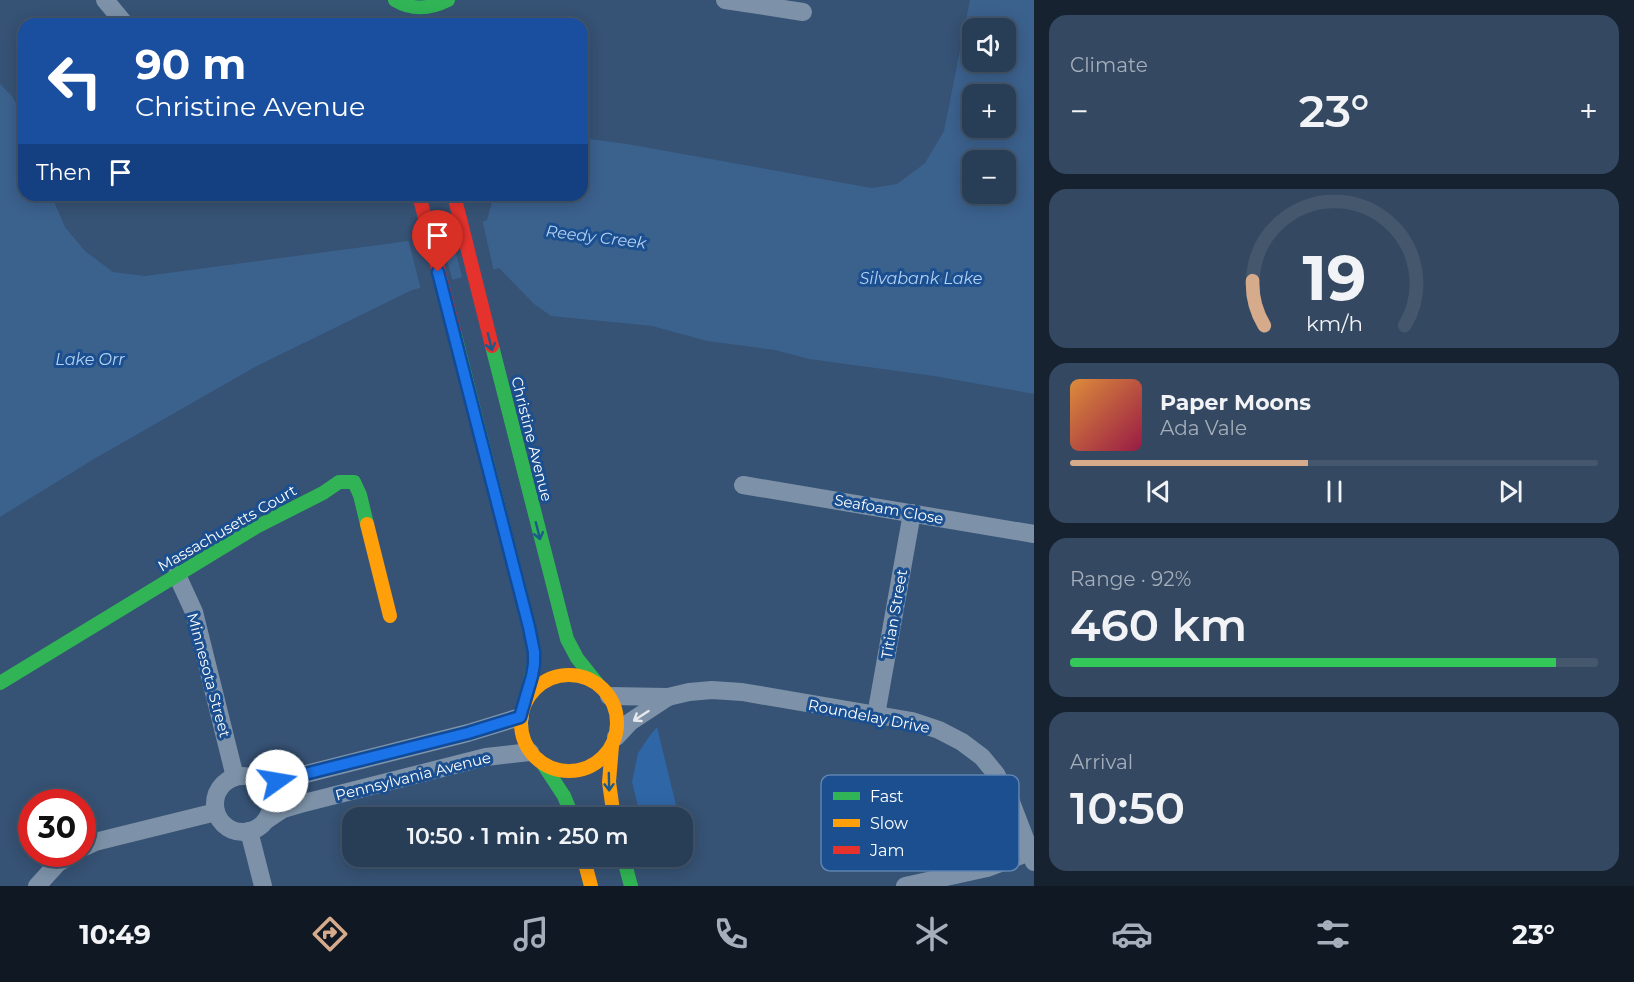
<!DOCTYPE html>
<meta charset="utf-8">
<style>
body{margin:0;font-family:Montserrat,sans-serif;background:#344961;color:#f1f3f6;height:100vh;display:flex;flex-direction:column;font-size:22px;white-space:nowrap}
*{box-sizing:border-box;margin:0}
p{font-size:20px;color:#a5aeba}
.icon{flex:none;width:33px;height:33px;fill:none;stroke:currentColor;stroke-width:2;stroke-linecap:round;stroke-linejoin:round}
.map{position:relative;flex:1;overflow:hidden}
.panel{display:flex;flex-direction:column;gap:15px;padding:15px;background:#162230;width:600px}
.panel>*{flex:none}
.top-card{position:absolute;left:18px;top:18px;width:570px;height:183px;border-radius:18px;box-shadow:0 3px 15px #0003,0 0 0 2px #44576d;background:#1a4fa0;color:#fff;overflow:hidden}
.controls{position:absolute;left:962px;top:18px;display:grid;gap:12px}
.controls a{display:grid;place-items:center;width:54px;height:54px;border-radius:12px;background:#283e57;box-shadow:0 3px 15px #0003,0 0 0 2px #44576d;font-size:30px}
.speed{position:absolute;left:18px;top:789px;display:flex;gap:12px;font-size:30px;font-weight:700;text-align:center}
.speed>*{display:grid;place-content:center;width:78px;height:78px;border-radius:50%;background:#283e57;box-shadow:0 3px 15px #0003,0 0 0 2px #44576d;line-height:1}
.speed .limit{border:9px solid #d22;background:#fff;color:#111}
.pin{position:absolute;display:grid;place-items:center;width:51px;height:51px;color:#fff;margin:-62px -26px;border-radius:50% 50% 50% 0;rotate:-45deg;box-shadow:0 0 6px #0007}
.pin .icon{rotate:45deg}
.me{position:absolute;width:66px;margin:-33px;rotate:77deg;stroke-linejoin:round;filter:drop-shadow(0 0 4px #0008)}
.turn{display:flex;align-items:center;gap:21px;height:126px;padding:0 18px;font-size:27px}
.turn .icon{width:78px;height:78px;stroke-width:2.5}
.turn b{display:block;font-size:42px;line-height:51px}
.then{display:flex;align-items:center;height:57px;padding:0 18px;background:#0003;gap:12px;font-size:22px}
.big{font-size:45px;font-weight:600;line-height:1.1}
.panel .widget{flex:1;display:flex;flex-direction:column;justify-content:center;gap:9px;min-width:0;padding:0 21px;border-radius:18px;background:#344961}
.panel .dial{align-items:center;gap:0}
.dial svg{height:156px;overflow:visible;fill:none;stroke:#44576d;stroke-width:7;stroke-linecap:round;text-anchor:middle}
.dial text{fill:#f1f3f6;stroke:none}
.song{display:flex;align-items:center;gap:18px}
.cover{width:72px;height:72px;border-radius:9px;background:linear-gradient(135deg,hsl(30 70% 55%),hsl(340 70% 35%))}
.played{height:6px;border-radius:3px;background:linear-gradient(90deg,#d6ab8b 45%,#44576d 45%)}
.keys{display:flex;justify-content:space-around;direction:ltr}
.heat{display:flex;justify-content:space-between;align-items:center;font-size:33px;direction:ltr}
.charge{height:9px;border-radius:4px;background:linear-gradient(90deg,#34c759 92%,#44576d 0)}
.trip{position:absolute;left:342px;top:807px;width:351px;height:60px;border-radius:18px;background:#283e57;box-shadow:0 3px 15px #0003,0 0 0 2px #44576d;font-weight:600;line-height:60px;text-align:center}
.tab-bar{display:flex;height:96px;justify-content:space-around;align-items:center;background:#101923;color:#a5aeba}
.tab-bar .icon{width:42px;height:42px}
.tab-bar .current{color:#d6ab8b}
.tab-bar b{font-size:27px;color:#f1f3f6}
main{display:flex;flex:1;min-height:0}
.map>svg:first-child{display:block}
.green{fill:#2f66a5}
.water{fill:#3b618d;fill-rule:evenodd}
.pier{fill:#365274}
.lines{fill:none;stroke-linecap:round;stroke-linejoin:round}
.street{stroke:#7d92a8;stroke-width:18}
.fast{stroke:#30b455;stroke-width:14}
.slow{stroke:#ff9f0a;stroke-width:14}
.jam{stroke:#e5322d;stroke-width:14}
.oneway{stroke:#1d5989}
.oneway2{stroke:#e5e9ee}
.route-casing{stroke:#114b97;stroke-width:15}
.route{stroke:#1a73e8;stroke-width:10}
.labels{text-anchor:middle;dominant-baseline:central;stroke-width:6;stroke-linejoin:round;paint-order:stroke}
.street-label{font-size:15px;fill:#fff;stroke:#1b4f8f}
.water-label{font-size:16px;font-style:italic;fill:#b5d3f5;stroke:#1b4f8f}
.key{fill:#1b4f8f;stroke:#5f84b1;stroke-width:1.5}
.key-label{font-size:16px;fill:#fff}
</style>
<main>
<div class="map">
<svg width="1034" height="886" viewBox="0 0 1034 886">
<rect width="100%" height="100%" fill="#365274"/>
<polygon class="green" points="657,727 676,805 640,814 632,782 638,753 651,734"/>
<path class="water" d="M 970,0 L 1034,0 L 1034,394 L 934,376 L 809,359 L 775,350 L 707,341 L 652,326 L 551,316 L 534,304 L 499,268 L 412,290 L 255,367 L 94,459 L 0,517 L 0,84 L 12,96 L 24,118 L 24,195 L 51,195 L 65,227 L 85,251 L 113,272 L 145,276 L 446,236 L 487,220 L 494,195 L 582,195 L 582,138 L 627,144 L 872,188 L 897,184 L 925,163 L 944,131 ZM 972,28 L 1005,28 L 1005,62 L 972,62 ZM 972,94 L 1005,94 L 1005,128 L 972,128 ZM 972,160 L 1005,160 L 1005,194 L 972,194 Z"/>
<g class="pier">
<polygon points="482,219 494,272 463,280 450,232"/>
<polygon points="440,234 453,282 421,290 408,238"/>
</g>
<g class="lines">
<g class="street">
<polyline points="105,0 125,24"/>
<polyline points="725,0 803,12"/>
<polyline points="743,485 1034,534"/>
<polyline points="177,575 194,612 235,777"/>
<polyline points="609,696 668,697 689,692 712,690 742,692 912,721 939,730 962,742 982,757 996,774 1011,802 1034,862"/>
<polyline points="876,715 912,513"/>
<polyline points="616,737 630,722 668,697"/>
<circle cx="243" cy="804" r="28"/>
<path d="M 253,779 C 268,782 279,780 294,777 L 468,733 L 520,717"/>
<polyline points="265,821 283,809 300,804 486,757 530,752"/>
<polyline points="249,831 263,886"/>
<polyline points="82,848 95,842 115,837 216,812"/>
<polyline points="37,886 58,863 73,854"/>
<polyline points="905,886 987,868 1030,852"/>
</g>
<g class="fast">
<path d="M 395,0 C 413,11 430,9 448,0"/>
<polyline points="455,335 529,627 534,652 534,664 526,700"/>
<polyline points="492,346 567,639 577,658 597,683"/>
<polyline points="0,683 256,527 323,493 339,482 354,482 360,495 367,524"/>
<polyline points="543,764 564,796 573,818"/>
<polyline points="623,856 631,886"/>
</g>
<g class="slow">
<polyline points="367,524 390,616"/>
<circle cx="569" cy="723" r="48"/>
<polyline points="612,746 609,782 614,818"/>
<polyline points="583,856 591,886"/>
</g>
<g class="jam">
<polyline points="419,195 455,335"/>
<polyline points="454,195 492,346"/>
</g>
</g>
<defs><path id="oneway-shaft" d="M-6 0H5M1.5-3L5.5 0L1.5 3" fill="none" stroke-width="1.6" stroke-linecap="round" stroke-linejoin="round" transform="scale(1.5)"/></defs>
<g class="oneway">
<use href="#oneway-shaft" transform="translate(490 342) rotate(76)"/>
<use href="#oneway-shaft" transform="translate(538 531) rotate(76)"/>
<use href="#oneway-shaft" transform="translate(609 782) rotate(89)"/>
</g>
<use class="oneway2" href="#oneway-shaft" transform="translate(641 716) rotate(147)"/>
<g class="lines">
<defs>
<polyline id="route" points="277,781 468,733 520,717 532,676 534,664 534,652 529,627 438,272"/>
</defs>
<use href="#route" class="route-casing"/>
<use href="#route" class="route"/>
</g>
<g class="labels">
<g class="street-label">
<text transform="translate(532 439) rotate(76)">Christine Avenue</text>
<text transform="translate(889 509) rotate(10)">Seafoam Close</text>
<text transform="translate(227 528) rotate(-30)">Massachusetts Court</text>
<text transform="translate(894 614) rotate(-80)">Titian Street</text>
<text transform="translate(209 675) rotate(75)">Minnesota Street</text>
<text transform="translate(869 716) rotate(11)">Roundelay Drive</text>
<text transform="translate(413 776) rotate(-14)">Pennsylvania Avenue</text>
</g>
<g class="water-label">
<text transform="translate(596 237) rotate(7)">Reedy Creek</text>
<text x="921" y="278">Silvabank Lake</text>
<text x="90" y="359">Lake Orr</text>
</g>
</g>
<rect x="821" y="775" width="198" height="96" rx="9" class="key"/>
<rect x="833" y="792" width="27" height="8" fill="#30b455"/>
<rect x="833" y="819" width="27" height="8" fill="#ff9f0a"/>
<rect x="833" y="846" width="27" height="8" fill="#e5322d"/>
<g class="key-label">
<text x="870" y="802">Fast</text>
<text x="870" y="829">Slow</text>
<text x="870" y="856">Jam</text>
</g>
</svg>
<div class="controls">
<a><svg class="icon" aria-label="sound" viewBox="0 0 24 24"><path d="M4 9h4l5-4v14l-5-4H4zM17 9q2 3 0 6"/></svg></a>
<a>+</a>
<a>−</a>
</div>
<div class="speed"><div class="limit">30</div></div>
<div class="pin" style="left:438px;top:272px;background:#d93025"><svg class="icon" aria-label="arrive" viewBox="0 0 24 24"><path d="M6 21V4h12l-3 4 3 4H6"/></svg></div>
<svg class="me" style="left:277px;top:781px" viewBox="-20 -20 40 40"><circle r="19" fill="#fff"/><path d="M0-13L10 11 0 6-10 11z" fill="#1a73e8"/></svg>
<div class="trip">10:50 · 1 min · 250 m</div>
<div class="top-card">
<div class="turn"><svg class="icon" aria-label="left" viewBox="0 0 24 24"><path d="M17 20v-9H6M10 6l-5 5 5 5"/></svg><div><b>90 m</b>Christine Avenue</div></div>
<div class="then">Then<svg class="icon" aria-label="arrive" viewBox="0 0 24 24"><path d="M6 21V4h12l-3 4 3 4H6"/></svg></div>
</div>
</div>
<section class="panel">
<div class="widget"><p>Climate</p>
<div class="heat"><a>−</a><b class="big">23°</b><a>+</a></div>
</div>
<div class="widget dial"><svg viewBox="0 0 100 80">
<path d="M14 69A42 42 0 1 1 86 69"/>
<path d="M14 69A42 42 0 0 1 8 46" stroke="#d6ab8b"/>
<text x="50" y="56" font-size="32" font-weight="700">19</text>
<text x="50" y="72" font-size="11">km/h</text>
</svg></div>
<div class="widget">
<div class="song"><i class="cover"></i><div><b>Paper Moons</b><p>Ada Vale</p></div></div>
<div class="played"></div>
<div class="keys"><svg class="icon" aria-label="previous" viewBox="0 0 24 24"><path d="M18 5L8 12l10 7zM5 5v14"/></svg><svg class="icon" aria-label="pause" viewBox="0 0 24 24"><path d="M8 5v14M16 5v14"/></svg><svg class="icon" aria-label="next" viewBox="0 0 24 24"><path d="M6 5l10 7-10 7zM19 5v14"/></svg></div>
</div>
<div class="widget"><p>Range · 92%</p><b class="big">460 km</b><div class="charge"></div></div>
<div class="widget"><p>Arrival</p><b class="big">10:50</b></div>
</section>
</main>
<nav class="tab-bar">
<b>10:49</b>
<svg class="icon current" aria-label="directions" viewBox="0 0 24 24"><path d="M12 3l9 9-9 9-9-9zM9 14v-3h6M13 9l2 2-2 2"/></svg>
<svg class="icon" aria-label="music" viewBox="0 0 24 24"><path d="M9 18V5l10-2v13"/><circle cx="6" cy="18" r="3"/><circle cx="16" cy="16" r="3"/></svg>
<svg class="icon" aria-label="phone" viewBox="0 0 24 24"><path d="M5 4h4l2 5-3 2q2 4 5 5l2-3 5 2v4C11 20 4 13 5 4z"/></svg>
<svg class="icon" aria-label="climate" viewBox="0 0 24 24"><path d="M12 3v18M4 7l16 10M4 17L20 7"/></svg>
<svg class="icon" aria-label="car" viewBox="0 0 24 24"><path d="M5 17H2v-5l4-1 3-4h7l3 4 3 1v5h-3M9 17h6M6 11h13"/><circle cx="7" cy="17" r="2"/><circle cx="17" cy="17" r="2"/></svg>
<svg class="icon" aria-label="filters" viewBox="0 0 24 24"><path d="M4 7h16M4 17h16"/><circle cx="9" cy="7" r="2"/><circle cx="15" cy="17" r="2"/></svg>
<b>23°</b>
</nav>
